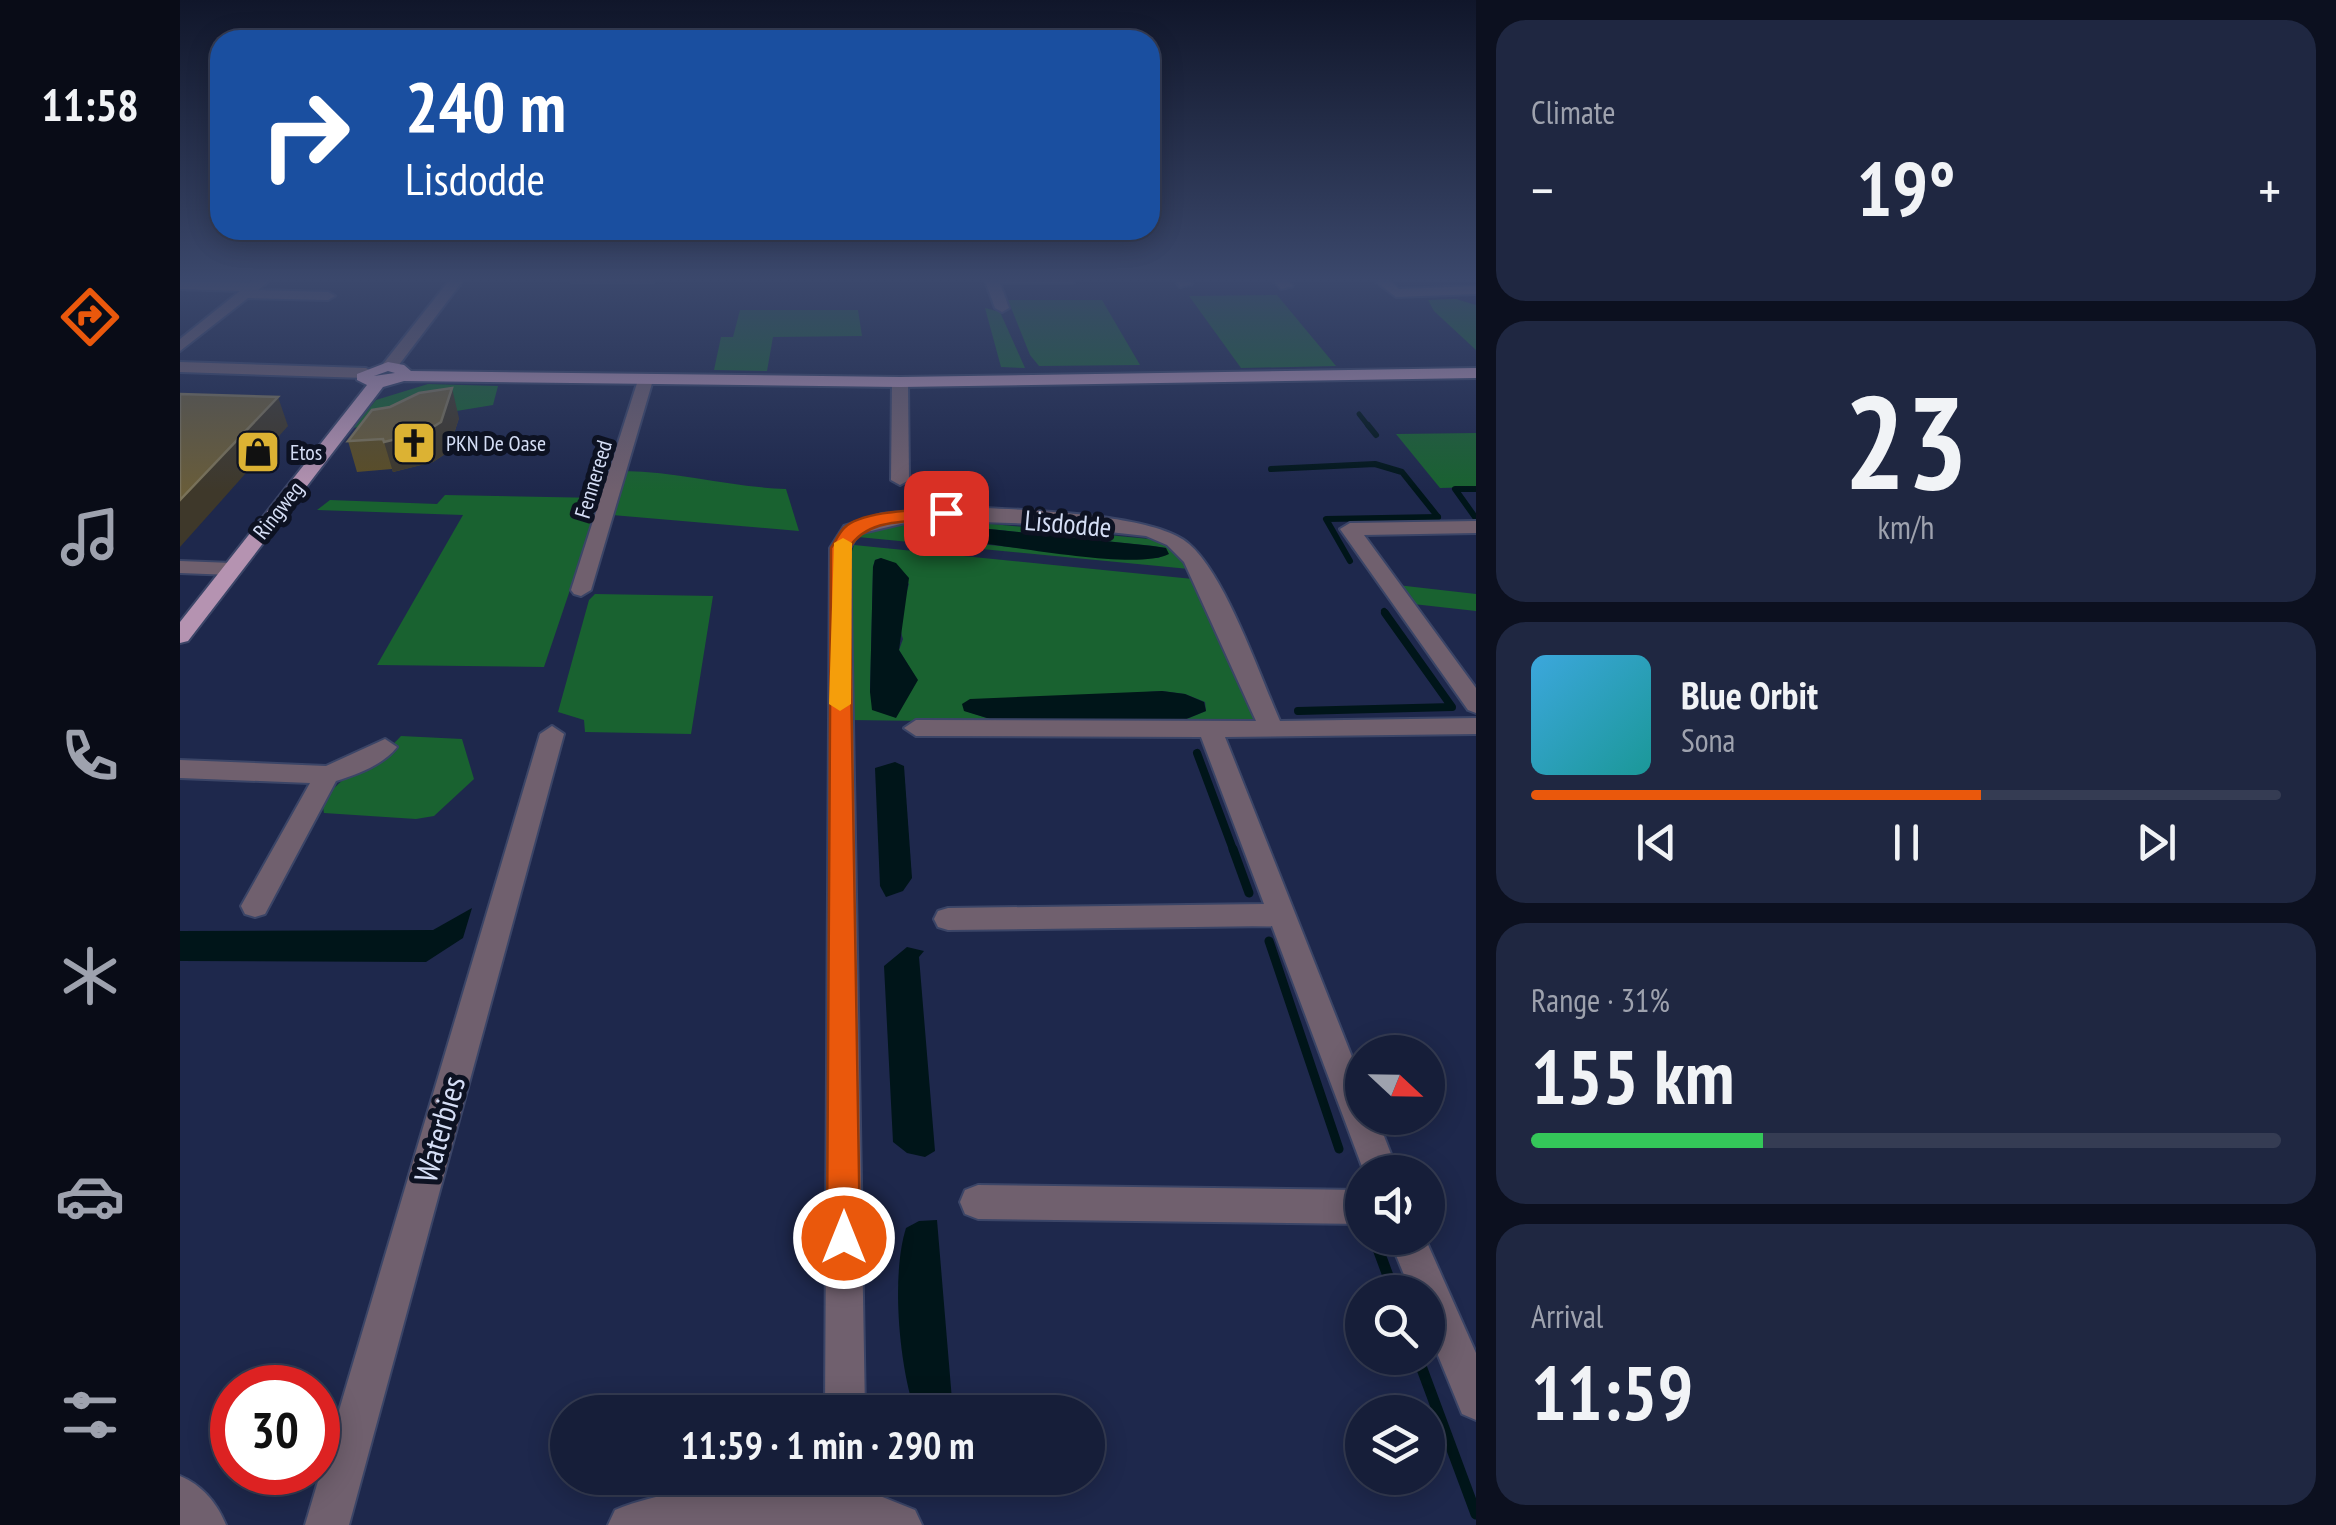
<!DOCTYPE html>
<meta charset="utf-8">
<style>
body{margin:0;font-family:"PT Sans Narrow",sans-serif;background:#1f2741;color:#f1f3f6;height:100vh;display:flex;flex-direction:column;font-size:38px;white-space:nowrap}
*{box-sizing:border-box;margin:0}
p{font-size:32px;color:#9ea2ae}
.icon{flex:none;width:55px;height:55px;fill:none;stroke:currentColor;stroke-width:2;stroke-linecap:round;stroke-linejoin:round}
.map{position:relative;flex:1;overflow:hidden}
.drawer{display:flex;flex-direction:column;gap:20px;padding:20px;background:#0c101f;width:860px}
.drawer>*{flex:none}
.hud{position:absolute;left:30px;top:30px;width:950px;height:210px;border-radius:30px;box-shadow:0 5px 25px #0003,0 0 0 2px #353c53;background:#1a4fa0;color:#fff;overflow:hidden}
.needle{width:65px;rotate:112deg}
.buttons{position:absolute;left:1165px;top:1035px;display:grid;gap:20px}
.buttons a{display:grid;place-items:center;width:100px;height:100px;border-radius:50%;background:#161e39;box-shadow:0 5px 25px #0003,0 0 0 2px #353c53;font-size:50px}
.speed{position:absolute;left:30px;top:1365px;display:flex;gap:20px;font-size:50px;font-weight:700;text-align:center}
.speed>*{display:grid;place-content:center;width:130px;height:130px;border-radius:50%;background:#161e39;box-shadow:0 5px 25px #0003,0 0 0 2px #353c53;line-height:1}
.speed .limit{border:15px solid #d22;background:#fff;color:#111}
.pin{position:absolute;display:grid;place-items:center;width:85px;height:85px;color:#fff;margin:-42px;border-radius:20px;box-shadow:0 5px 15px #0006}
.me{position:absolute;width:110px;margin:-55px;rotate:0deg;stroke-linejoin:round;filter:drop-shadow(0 0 8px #0008)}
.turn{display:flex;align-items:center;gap:35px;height:210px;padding:0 30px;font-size:45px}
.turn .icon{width:130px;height:130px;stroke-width:2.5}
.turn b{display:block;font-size:70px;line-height:85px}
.big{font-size:75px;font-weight:600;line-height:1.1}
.drawer .tile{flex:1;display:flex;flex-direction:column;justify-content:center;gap:15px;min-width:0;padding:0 35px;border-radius:30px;background:#1f2741}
.drawer .dial{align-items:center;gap:0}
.dial b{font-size:130px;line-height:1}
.song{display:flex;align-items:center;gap:30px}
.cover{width:120px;height:120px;border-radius:15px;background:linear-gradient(135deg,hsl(200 70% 55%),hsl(180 70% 35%))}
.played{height:10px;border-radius:5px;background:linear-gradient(90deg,#ea580c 60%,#353c53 60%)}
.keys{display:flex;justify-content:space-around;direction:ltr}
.heat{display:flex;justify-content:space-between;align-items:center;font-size:55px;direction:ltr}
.charge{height:15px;border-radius:8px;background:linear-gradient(90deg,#34c759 31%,#353c53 0)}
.trip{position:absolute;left:370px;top:1395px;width:555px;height:100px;border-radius:50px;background:#161e39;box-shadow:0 5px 25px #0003,0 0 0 2px #353c53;font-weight:600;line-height:100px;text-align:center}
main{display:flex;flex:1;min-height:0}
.menu{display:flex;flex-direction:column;width:180px;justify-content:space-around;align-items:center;background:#090c17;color:#9ea2ae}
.menu .icon{width:70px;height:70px}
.menu .selected{color:#ea580c}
.menu b{font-size:45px;color:#f1f3f6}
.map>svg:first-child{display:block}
.green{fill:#196230;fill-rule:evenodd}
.water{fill:#001519}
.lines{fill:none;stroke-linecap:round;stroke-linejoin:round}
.stream-far4{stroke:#001519;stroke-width:5}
.stream-far3{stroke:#001519;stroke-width:6}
.stream-far2{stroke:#001519;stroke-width:8}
.stream-far1{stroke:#001519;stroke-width:9}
.stream{stroke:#001519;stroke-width:11}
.minor-casing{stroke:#3b4567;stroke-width:4}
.major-casing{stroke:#3b4567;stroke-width:4}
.minor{fill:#70606e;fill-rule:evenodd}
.major{fill:#b593b1;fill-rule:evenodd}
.wall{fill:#5c4e24}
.shaded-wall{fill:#3e382a}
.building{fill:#695d3a;stroke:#7a7258;stroke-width:2.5}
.route{fill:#ea580c;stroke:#983908;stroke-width:2.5}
.slow{fill:#f59e0b}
.labels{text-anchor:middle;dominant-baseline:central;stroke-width:10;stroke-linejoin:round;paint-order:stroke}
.far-poi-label{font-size:22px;fill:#d5def5;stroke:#0d1222;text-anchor:start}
.far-street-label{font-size:22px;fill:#d5def5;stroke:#0d1222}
.street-label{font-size:28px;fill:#d5def5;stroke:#0d1222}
.near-street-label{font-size:32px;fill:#d5def5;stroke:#0d1222}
</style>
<main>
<nav class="menu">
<b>11:58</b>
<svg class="icon selected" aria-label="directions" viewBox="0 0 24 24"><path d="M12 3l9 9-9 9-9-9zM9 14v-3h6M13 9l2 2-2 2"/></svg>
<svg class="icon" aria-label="music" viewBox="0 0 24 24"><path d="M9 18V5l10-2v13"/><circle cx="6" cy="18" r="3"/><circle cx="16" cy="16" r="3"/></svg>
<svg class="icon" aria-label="phone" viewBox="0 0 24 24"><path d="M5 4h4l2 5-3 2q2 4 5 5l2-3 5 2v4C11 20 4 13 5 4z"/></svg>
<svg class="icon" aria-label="climate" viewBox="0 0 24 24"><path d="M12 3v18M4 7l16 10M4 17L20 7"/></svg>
<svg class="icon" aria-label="car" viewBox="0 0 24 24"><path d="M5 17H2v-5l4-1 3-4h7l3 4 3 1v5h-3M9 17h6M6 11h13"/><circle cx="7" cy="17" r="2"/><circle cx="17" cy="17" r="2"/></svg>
<svg class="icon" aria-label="filters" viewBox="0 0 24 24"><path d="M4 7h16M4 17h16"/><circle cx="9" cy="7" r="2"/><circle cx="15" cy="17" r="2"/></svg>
</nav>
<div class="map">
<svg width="1296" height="1525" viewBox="0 0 1296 1525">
<rect width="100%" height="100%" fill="#1e284c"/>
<g class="green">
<polygon points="1097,295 1156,366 1061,368 1009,296"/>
<polygon points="1276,299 1296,305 1296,350 1254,311 1248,300"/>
<polygon points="828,300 922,300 960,365 859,366 850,355"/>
<polygon points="805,308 820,312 845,368 821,367"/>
<polygon points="560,310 678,310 682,336 593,337 587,371 534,370 541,337 553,337"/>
<polygon points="248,384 318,386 313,405 173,428 196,400"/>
<polygon points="1296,433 1296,487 1260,488 1216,434"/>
<path d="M 444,471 C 501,472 550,487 606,489 L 619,531 L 432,515 Z"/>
<polygon points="265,495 421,498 364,667 197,665 283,515 137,510 150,500 257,504"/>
<path d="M 781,521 L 980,540 L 992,543 L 1009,569 L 678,537 C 705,517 748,522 781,521 ZM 781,526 L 973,546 L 986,548 L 979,558 L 932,557 L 758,540 L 737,529 Z"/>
<path d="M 674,545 L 1013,579 L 1074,708 L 1073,722 L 999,722 L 1026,711 L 1025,702 L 1005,694 L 982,691 L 783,704 L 785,711 L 820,722 L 669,720 L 666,570 ZM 701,558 L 729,584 C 724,601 717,623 723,639 L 719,650 L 737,680 L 716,717 L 690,692 L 693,567 L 695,560 Z"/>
<polygon points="1217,585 1296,594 1296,611 1233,604"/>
<polygon points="415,594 533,596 511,734 405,732 404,720 378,712 409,600"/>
<path d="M 221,736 L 282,739 L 294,779 L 254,816 L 236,819 L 144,813 L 142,802 C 168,767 193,767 221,736 Z"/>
</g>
<g class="water">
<path d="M 781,526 L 973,546 L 986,548 L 989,554 C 950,573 810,539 758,540 L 733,532 Z"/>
<polygon points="701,558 716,563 729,578 719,650 738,680 716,718 692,710 690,692 693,567 695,560"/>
<polygon points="982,691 1005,694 1024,702 1026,711 999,722 820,722 784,711 782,704 790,699"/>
<polygon points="715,762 724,766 732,878 723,891 706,897 700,886 695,768"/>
<polygon points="292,908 283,938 246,962 0,961 0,931 253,930"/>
<polygon points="727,947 744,951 739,957 755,1151 745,1157 727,1153 713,1142 704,966"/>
<path d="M 757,1220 L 773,1412 L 735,1412 C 719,1365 711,1275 726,1228 L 739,1221 Z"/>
</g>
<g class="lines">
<polyline class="stream-far4" points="1179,414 1190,428"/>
<g class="stream-far3">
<polyline points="1188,425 1196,435"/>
<polyline points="1091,469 1195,464 1222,472 1258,517"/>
<polyline points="1295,517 1275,489 1296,489"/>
<polyline points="1170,561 1146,519 1258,517"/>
<polyline points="1204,611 1207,615"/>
</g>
<g class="stream-far2">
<polyline points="1118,711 1272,707 1205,613"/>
<polyline points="1017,753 1054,852"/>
</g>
<g class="stream-far1">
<polyline points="1053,849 1069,893"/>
<polyline points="1089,941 1159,1149"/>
</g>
<g class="stream">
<polyline points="1194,1238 1214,1292"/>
<polyline points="1238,1358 1296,1514"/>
</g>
<defs>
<g id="minor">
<polygon points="77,278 92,278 78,290 148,292 155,296 148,300 68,298 0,351 0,339 60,291 0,289 0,281 71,283"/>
<polygon points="271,278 285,278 215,370 203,370 203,364"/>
<polygon points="385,278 480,278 473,282 392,282"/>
<polygon points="804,278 898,278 899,279 892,283 820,283 829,308 822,312 815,308"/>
<polygon points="994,278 1007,278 1012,284 1000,287"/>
<polygon points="1091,278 1105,278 1113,286 1101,289"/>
<polygon points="1191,278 1206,278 1219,289 1296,286 1296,294 1216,297"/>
<polygon points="0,362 186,368 194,373 186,378 0,372"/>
<polygon points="459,377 473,380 411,590 401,596 394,594 391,590"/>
<polygon points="720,377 728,382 729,480 720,485 711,480 712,382"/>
<path d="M 776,507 C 827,509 974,512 1009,544 C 1046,576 1079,674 1100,721 L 1296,718 L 1296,734 L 1045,737 L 1182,1082 L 1182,1118 L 1197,1118 L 1218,1172 L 1184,1172 L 1092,926 L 768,930 L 758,927 L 754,919 L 758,911 L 768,908 L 1084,904 L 1021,737 L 736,736 L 724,728 L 736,720 L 1076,721 L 1004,562 L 987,545 L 966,536 L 857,524 L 738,520 L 678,534 L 670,548 L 685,1412 L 645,1412 L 650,548 L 664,526 L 702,514 Z"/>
<polygon points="1296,521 1296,533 1184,535 1296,688 1296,713 1288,710 1160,529 1170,523"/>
<polygon points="0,561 52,563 62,569 52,575 0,573"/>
<polygon points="372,726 384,734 169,1525 125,1525 360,734"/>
<path d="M 205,739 L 217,747 C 203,765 178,774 156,781 L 85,914 L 75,917 L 65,914 L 61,906 L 130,783 L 0,778 L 0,760 L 146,766 Z"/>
<polygon points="798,1185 1182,1190 1182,1224 798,1219 785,1214 780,1202 785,1190"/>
<polygon points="1209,1238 1245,1238 1296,1353 1296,1420 1282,1414 1248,1331 1248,1292 1231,1292"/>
<path d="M 0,1476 C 22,1485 37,1503 46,1525 L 0,1525 Z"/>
<path d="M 665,1482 L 735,1510 L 742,1525 L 428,1525 L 435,1510 C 501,1482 593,1486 665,1482 Z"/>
</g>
<path id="major" d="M 208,362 L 224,365 L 231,371 L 720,377 L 1296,368 L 1296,378 L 720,387 L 224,381 L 203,387 L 8,641 L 0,643 L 0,622 L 187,385 L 177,380 L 177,374 ZM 208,371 L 215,373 L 194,376 Z"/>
</defs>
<use href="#minor" class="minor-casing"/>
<use href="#major" class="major-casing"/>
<use href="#minor" class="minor"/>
<use href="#major" class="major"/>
</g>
<polygon class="wall" points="279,418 268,452 253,462 213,472 212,469 177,472 168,441"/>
<g class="shaded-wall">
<polygon points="272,388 279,418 268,452 253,462 213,472 204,442"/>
<polygon points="98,397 108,426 0,547 0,500"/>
</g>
<g class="building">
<polygon points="272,388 261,422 245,432 204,442 203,439 168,441 192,410 210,407 239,393"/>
<polygon points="0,394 98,397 0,500"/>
</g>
<linearGradient id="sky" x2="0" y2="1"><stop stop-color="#10162a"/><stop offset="0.57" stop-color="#3b486c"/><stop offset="1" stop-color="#3b486c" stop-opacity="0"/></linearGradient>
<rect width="1296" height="491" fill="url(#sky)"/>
<path class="route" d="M 766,508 L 774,513 L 772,517 C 737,524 690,514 669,548 L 680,1238 L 675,1250 L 664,1254 L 652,1250 L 647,1238 L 651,548 C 655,542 659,533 664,528 C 682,510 741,510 766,508 Z"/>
<polygon class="slow" points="663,538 672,543 671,704 660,711 649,704 654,543"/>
<defs>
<symbol id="church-square" viewBox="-11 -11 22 22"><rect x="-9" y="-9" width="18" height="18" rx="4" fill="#dcb233" stroke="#0d1222"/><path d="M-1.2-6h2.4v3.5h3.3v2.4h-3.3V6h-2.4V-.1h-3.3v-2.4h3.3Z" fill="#111"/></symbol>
<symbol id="shop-square" viewBox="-11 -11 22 22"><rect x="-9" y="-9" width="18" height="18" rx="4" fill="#dcb233" stroke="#0d1222"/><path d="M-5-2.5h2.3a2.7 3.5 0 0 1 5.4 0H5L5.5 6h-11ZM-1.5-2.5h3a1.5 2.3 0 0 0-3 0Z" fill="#111"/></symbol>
</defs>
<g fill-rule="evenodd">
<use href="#church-square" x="209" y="418" width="50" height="50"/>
<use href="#shop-square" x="53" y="427" width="50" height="50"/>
</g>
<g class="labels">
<g class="far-poi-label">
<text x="266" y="443">PKN De Oase</text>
<text x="110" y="452">Etos</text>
</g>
<g class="far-street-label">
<text transform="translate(413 479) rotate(-73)">Fennereed</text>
<text transform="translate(98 510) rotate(-52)">Ringweg</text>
</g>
<g class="street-label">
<text transform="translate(888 523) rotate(5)">Lisdodde</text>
</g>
<g class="near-street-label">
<text transform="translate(259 1129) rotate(-74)">Waterbies</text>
</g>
</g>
</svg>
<div class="buttons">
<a><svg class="needle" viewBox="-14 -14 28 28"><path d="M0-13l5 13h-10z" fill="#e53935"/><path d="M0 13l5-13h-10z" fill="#9ea2ae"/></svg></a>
<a><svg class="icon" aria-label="sound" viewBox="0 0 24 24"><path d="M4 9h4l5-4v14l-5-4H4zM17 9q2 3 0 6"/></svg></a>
<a><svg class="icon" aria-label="search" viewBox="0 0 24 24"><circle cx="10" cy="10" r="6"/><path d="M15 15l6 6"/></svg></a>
<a><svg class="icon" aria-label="layers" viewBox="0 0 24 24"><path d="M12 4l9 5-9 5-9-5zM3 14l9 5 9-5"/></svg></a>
</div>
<div class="speed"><div class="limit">30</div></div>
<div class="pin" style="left:766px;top:513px;background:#d93025"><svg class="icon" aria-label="arrive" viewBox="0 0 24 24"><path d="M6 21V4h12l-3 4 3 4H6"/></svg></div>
<svg class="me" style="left:664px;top:1238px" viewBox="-20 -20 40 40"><circle r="17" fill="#ea580c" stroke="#fff" stroke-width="3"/><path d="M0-11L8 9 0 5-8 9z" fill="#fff"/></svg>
<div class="trip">11:59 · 1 min · 290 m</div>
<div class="hud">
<div class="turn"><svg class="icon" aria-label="right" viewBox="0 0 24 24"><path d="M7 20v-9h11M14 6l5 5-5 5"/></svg><div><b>240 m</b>Lisdodde</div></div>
</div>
</div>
<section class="drawer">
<div class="tile"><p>Climate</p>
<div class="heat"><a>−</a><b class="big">19°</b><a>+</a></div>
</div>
<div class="tile dial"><b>23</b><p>km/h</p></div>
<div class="tile">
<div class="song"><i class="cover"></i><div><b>Blue Orbit</b><p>Sona</p></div></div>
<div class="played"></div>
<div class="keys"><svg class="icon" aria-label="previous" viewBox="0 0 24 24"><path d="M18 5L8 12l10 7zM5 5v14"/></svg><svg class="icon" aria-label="pause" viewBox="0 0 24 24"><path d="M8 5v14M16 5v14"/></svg><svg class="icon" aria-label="next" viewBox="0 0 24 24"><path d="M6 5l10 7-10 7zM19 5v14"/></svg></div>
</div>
<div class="tile"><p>Range · 31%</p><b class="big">155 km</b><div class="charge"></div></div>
<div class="tile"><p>Arrival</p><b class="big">11:59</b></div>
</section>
</main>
